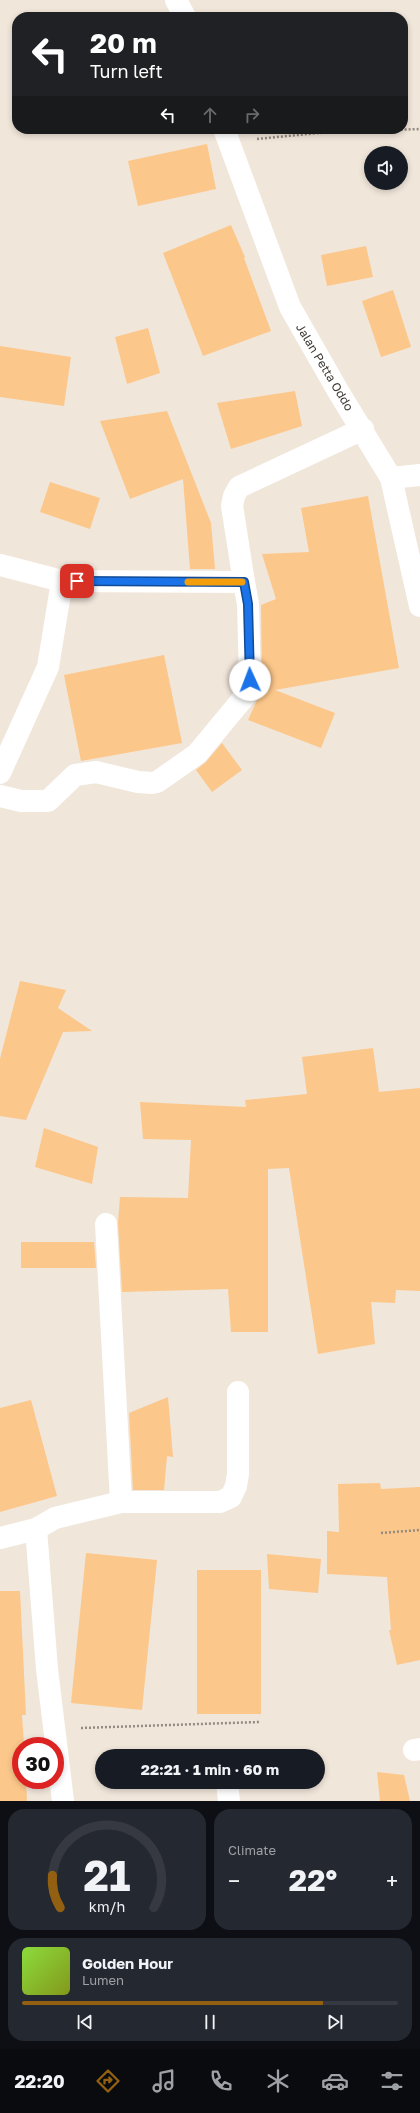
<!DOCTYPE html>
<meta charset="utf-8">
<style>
body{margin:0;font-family:"Golos Text",sans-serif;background:#242831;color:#f1f3f6;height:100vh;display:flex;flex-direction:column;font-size:15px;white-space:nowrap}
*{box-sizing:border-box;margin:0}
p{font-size:13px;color:#9ea1a6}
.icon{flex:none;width:22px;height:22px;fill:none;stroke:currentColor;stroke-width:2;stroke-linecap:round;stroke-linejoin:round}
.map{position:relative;height:1801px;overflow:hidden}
.details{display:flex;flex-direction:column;gap:8px;padding:8px;background:#0d0f14;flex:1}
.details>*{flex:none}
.hud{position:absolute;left:12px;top:12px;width:396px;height:122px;border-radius:16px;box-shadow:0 2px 6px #0003;background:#202124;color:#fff;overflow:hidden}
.controls{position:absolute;left:364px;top:146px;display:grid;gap:8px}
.controls a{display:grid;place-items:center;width:44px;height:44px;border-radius:50%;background:#171b24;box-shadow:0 2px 6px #0003;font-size:20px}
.speed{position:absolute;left:12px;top:1737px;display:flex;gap:8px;font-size:20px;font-weight:700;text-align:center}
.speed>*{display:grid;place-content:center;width:52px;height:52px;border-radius:50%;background:#171b24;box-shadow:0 2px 6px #0003;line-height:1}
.speed .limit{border:6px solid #d22;background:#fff;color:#111}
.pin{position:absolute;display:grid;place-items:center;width:34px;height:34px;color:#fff;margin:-17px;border-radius:8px;box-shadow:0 2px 6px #0006}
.me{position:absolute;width:44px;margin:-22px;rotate:358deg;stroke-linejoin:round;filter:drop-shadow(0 0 3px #0008)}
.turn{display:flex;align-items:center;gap:14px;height:84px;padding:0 12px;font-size:18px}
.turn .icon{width:52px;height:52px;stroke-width:2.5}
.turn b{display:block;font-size:28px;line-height:34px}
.lanes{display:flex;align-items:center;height:38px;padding:0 12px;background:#0003;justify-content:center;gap:20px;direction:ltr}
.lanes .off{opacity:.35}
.big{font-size:30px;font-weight:700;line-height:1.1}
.details .tile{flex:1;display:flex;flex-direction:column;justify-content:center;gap:6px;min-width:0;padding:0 14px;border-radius:16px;background:#242831}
.details .dial{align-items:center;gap:0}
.dial svg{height:104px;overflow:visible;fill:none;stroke:#363941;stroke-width:7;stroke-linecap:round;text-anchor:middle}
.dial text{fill:#f1f3f6;stroke:none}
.song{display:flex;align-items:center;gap:12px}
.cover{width:48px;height:48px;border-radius:6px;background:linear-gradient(135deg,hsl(90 70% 55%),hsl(70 70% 35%))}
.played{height:4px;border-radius:2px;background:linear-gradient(90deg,#926010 80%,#363941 80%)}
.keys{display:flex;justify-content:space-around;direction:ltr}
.heat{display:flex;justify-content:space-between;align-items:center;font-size:22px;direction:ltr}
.details .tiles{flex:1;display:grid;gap:8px;grid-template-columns:1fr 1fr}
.tile:last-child{grid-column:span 2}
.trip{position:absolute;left:95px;top:1749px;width:230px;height:40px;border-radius:20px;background:#171b24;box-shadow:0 2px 6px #0003;font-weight:700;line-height:40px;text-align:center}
.tabs{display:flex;height:64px;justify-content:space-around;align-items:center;background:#090b0e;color:#9ea1a6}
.tabs .icon{width:28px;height:28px}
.tabs .selected{color:#926010}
.tabs b{font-size:18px;color:#f1f3f6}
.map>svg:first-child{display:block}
.building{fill:#fcc78a}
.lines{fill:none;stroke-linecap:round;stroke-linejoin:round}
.path{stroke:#928b82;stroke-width:2.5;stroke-dasharray:2 2;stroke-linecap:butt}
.street{stroke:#fff;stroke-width:22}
.route-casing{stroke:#114b97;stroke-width:10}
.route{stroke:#1a73e8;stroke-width:7}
.slow{stroke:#f59e0b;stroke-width:7}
.labels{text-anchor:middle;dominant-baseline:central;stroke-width:3.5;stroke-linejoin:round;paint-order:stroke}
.street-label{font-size:12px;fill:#3c3833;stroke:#fff}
</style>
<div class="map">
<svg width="420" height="1801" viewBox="0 0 420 1801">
<rect width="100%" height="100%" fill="#f1e6da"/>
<g class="building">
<polygon points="207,144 216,189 138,206 128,161"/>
<polygon points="231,225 245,257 244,258 271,331 203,356 163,253"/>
<polygon points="366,246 373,277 327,286 321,255"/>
<polygon points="393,290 411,347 381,357 362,301"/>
<polygon points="148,328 160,373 127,384 115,337"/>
<polygon points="0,346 71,357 64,406 0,397"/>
<polygon points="295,391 302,426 231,449 217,403"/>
<polygon points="167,411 211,523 215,569 190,569 183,479 130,499 100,421"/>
<polygon points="50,482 100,498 90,529 40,512"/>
<polygon points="368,496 399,668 275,690 335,713 321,748 248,720 257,700 262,679 261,605 276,599 262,554 309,552 301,508"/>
<polygon points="164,655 182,743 81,761 64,675"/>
<polygon points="222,743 242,770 212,792 196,770 206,762"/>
<polygon points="20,981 66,990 58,1008 92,1031 63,1032 26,1120 0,1116 0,1059"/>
<polygon points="373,1048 379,1092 420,1088 420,1291 396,1290 395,1303 371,1302 375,1344 318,1354 289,1168 268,1169 268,1332 231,1332 228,1289 122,1292 118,1223 120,1197 188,1198 191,1140 143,1139 140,1102 246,1107 245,1100 307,1094 302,1057"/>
<polygon points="44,1128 98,1147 92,1184 35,1167"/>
<polygon points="21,1242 94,1242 96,1268 21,1268"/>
<polygon points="168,1397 173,1457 167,1456 164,1490 133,1490 129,1413"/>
<polygon points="31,1400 57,1496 0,1512 0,1408"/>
<polygon points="380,1483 381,1489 420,1487 420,1660 397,1665 389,1630 391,1630 387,1577 327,1574 327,1531 339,1532 338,1484"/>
<polygon points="86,1553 157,1560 142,1710 71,1703"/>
<polygon points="267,1554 321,1559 318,1593 269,1589"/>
<rect x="197" y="1570" width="64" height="144"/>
<polygon points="0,1591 20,1591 26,1715 22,1715 24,1746 21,1746 21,1780 26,1780 27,1801 0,1801"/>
<polygon points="377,1772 404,1775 410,1801 380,1801"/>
</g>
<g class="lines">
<g class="path">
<polyline points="257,139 318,133 420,129"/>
<polyline points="381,1533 420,1530"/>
<polyline points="81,1728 259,1722"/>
</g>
<g class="street">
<polyline points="176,0 185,17"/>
<polyline points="224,129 290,307 338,391 391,478 420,606"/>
<polyline points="391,478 420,475"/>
<polyline points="0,565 62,581 244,582 248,604 250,679 245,696 197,754 157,782 152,783 138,782 96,772 75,775 48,801 21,801 0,796"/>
<polyline points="244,582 232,506 234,496 239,487 363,429"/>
<polyline points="0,773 48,667 62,581"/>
<polyline points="106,1224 121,1502"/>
<polyline points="36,1529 47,1669 63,1801"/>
<polyline points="0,1538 36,1529 55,1518 121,1502 220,1502 231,1497 236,1486 238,1474 238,1392"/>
<polyline points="414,1750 420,1749"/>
<polyline points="227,1782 229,1801"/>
</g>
</g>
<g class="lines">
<defs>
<polyline id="route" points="77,581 244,582 248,604 250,680"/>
</defs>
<use href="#route" class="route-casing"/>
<use href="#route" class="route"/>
<polyline class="slow" points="188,582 242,582"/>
</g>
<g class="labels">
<g class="street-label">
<text transform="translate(325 367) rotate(59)">Jalan Petta Oddo</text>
</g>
</g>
</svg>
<div class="controls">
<a><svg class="icon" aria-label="sound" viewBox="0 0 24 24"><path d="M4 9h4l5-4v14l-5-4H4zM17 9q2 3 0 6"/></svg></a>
</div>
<div class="speed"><div class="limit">30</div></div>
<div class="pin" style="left:77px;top:581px;background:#d93025"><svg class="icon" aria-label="arrive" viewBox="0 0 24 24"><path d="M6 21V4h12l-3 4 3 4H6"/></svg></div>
<svg class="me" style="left:250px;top:680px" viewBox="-20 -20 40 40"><circle r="19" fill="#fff"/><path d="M0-13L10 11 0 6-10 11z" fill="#1a73e8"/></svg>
<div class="trip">22:21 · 1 min · 60 m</div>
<div class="hud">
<div class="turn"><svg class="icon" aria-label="left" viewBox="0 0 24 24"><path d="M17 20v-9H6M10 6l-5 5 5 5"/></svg><div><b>20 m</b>Turn left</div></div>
<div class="lanes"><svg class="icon" aria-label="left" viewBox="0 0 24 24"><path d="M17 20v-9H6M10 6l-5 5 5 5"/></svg><svg class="icon off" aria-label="ahead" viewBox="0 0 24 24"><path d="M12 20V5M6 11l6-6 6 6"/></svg><svg class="icon off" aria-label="right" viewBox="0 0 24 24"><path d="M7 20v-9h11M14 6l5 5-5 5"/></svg></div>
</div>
</div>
<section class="details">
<div class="tiles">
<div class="tile dial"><svg viewBox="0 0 100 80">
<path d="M14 69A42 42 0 1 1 86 69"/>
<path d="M14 69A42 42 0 0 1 8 44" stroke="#926010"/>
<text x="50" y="56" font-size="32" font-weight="700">21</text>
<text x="50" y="72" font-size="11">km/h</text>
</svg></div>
<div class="tile"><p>Climate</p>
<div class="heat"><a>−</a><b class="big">22°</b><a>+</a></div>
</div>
<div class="tile">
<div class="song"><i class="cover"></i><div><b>Golden Hour</b><p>Lumen</p></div></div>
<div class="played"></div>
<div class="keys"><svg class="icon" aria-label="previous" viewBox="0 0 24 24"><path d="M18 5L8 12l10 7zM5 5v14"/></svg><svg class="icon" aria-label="pause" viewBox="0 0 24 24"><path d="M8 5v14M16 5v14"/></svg><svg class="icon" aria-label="next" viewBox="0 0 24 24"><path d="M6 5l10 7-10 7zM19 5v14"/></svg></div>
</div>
</div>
</section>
<nav class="tabs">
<b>22:20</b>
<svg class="icon selected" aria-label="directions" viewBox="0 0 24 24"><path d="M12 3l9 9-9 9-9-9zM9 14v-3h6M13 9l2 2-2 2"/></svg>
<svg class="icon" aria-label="music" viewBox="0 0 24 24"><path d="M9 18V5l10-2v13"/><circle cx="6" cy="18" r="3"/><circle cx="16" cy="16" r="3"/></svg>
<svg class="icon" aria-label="phone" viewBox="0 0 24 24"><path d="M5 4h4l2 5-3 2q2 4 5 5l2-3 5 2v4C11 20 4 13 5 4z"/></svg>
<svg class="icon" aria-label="climate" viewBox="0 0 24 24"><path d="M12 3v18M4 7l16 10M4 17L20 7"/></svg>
<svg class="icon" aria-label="car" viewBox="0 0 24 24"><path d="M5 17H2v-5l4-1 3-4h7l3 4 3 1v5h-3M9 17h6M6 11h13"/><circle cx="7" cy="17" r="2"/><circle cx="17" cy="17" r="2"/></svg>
<svg class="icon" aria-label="filters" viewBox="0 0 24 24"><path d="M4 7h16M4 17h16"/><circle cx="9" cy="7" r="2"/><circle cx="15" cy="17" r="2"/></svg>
</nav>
